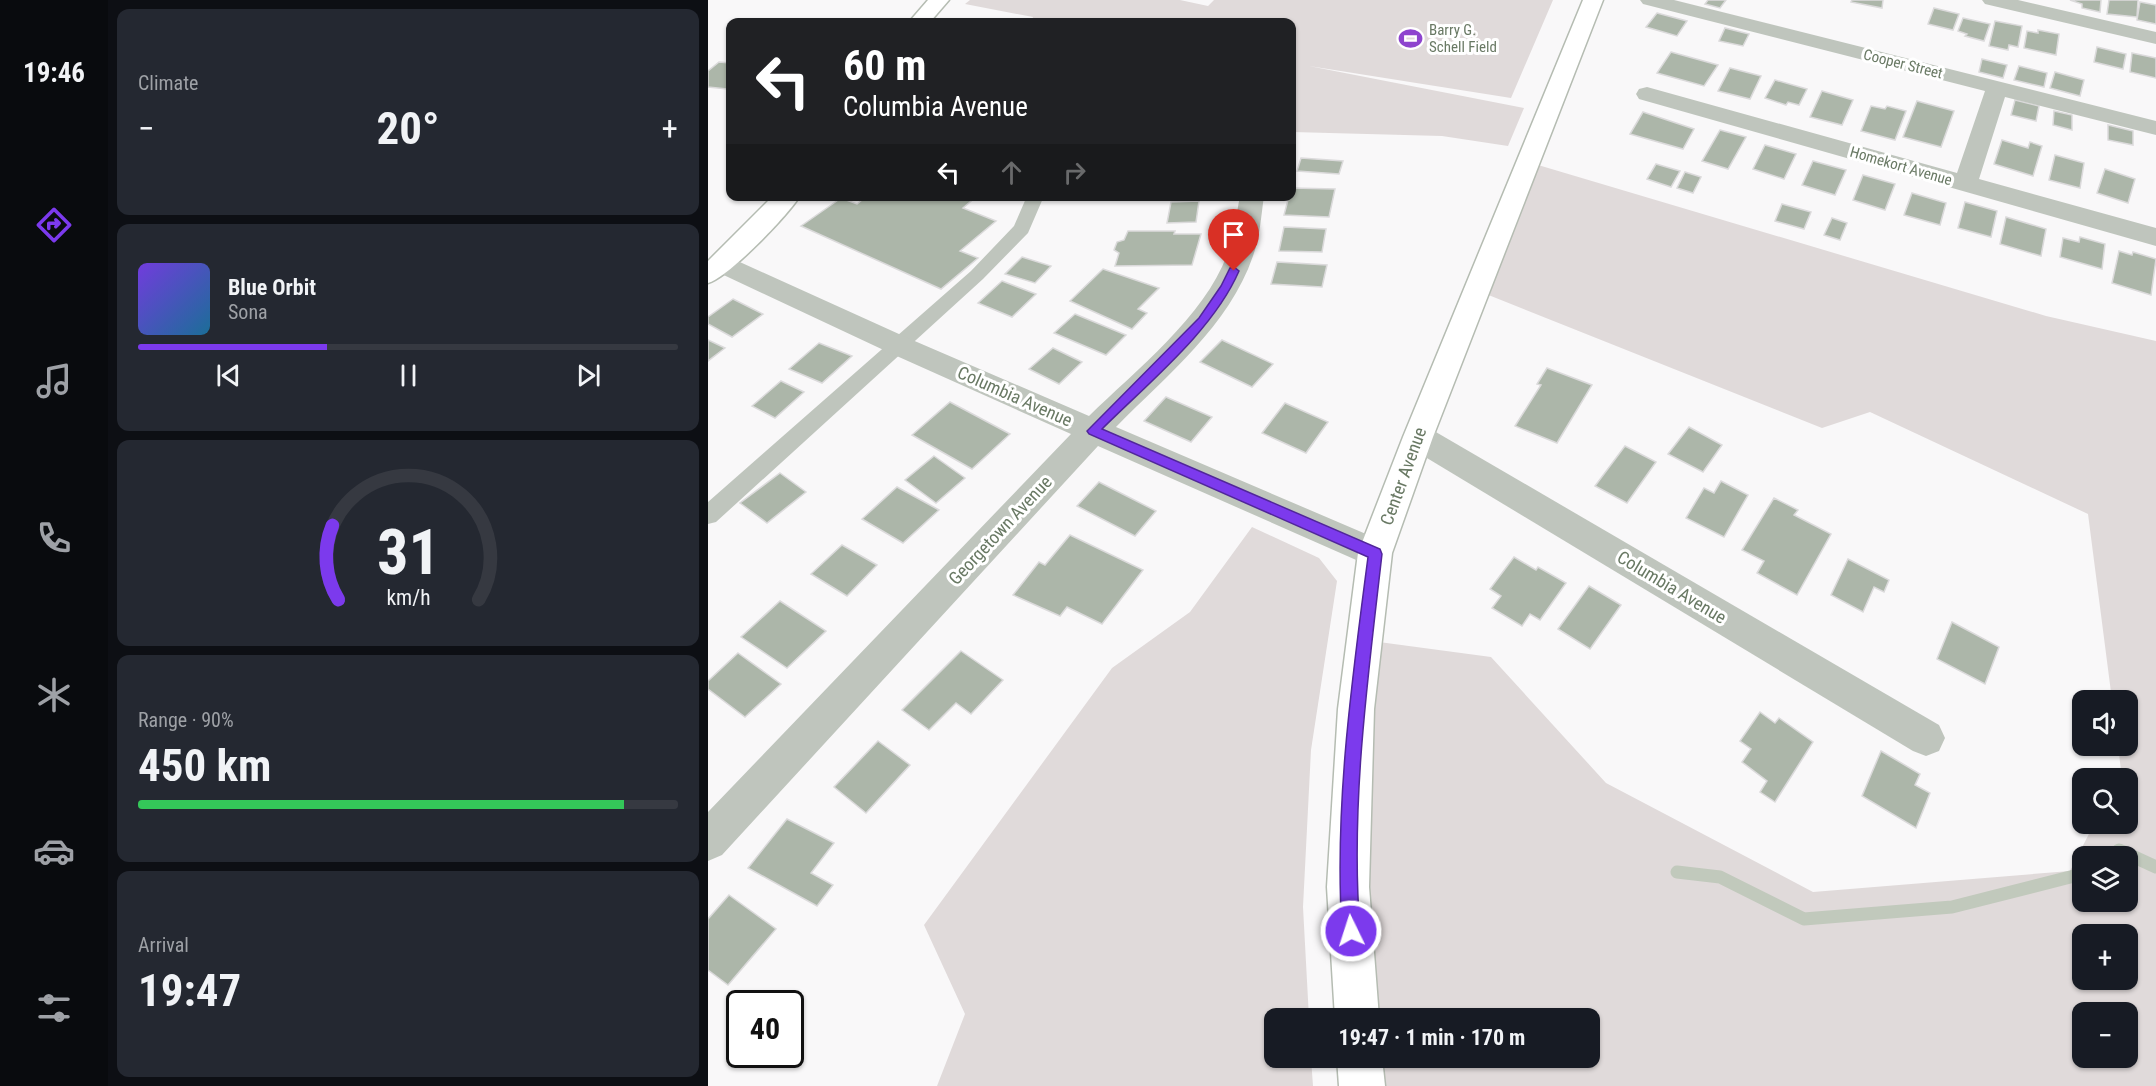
<!DOCTYPE html>
<meta charset="utf-8">
<style>
body{margin:0;font-family:"Roboto Condensed",sans-serif;background:#242831;color:#f1f3f6;height:100vh;display:flex;flex-direction:column;font-size:22px;white-space:nowrap}
*{box-sizing:border-box;margin:0}
p{font-size:20px;color:#9ea1a6}
.icon{flex:none;width:33px;height:33px;fill:none;stroke:currentColor;stroke-width:2;stroke-linecap:round;stroke-linejoin:round}
.map{position:relative;flex:1;overflow:hidden}
.panel{display:flex;flex-direction:column;gap:9px;padding:9px;background:#0d0f14;width:600px}
.panel>*{flex:none}
.guide{position:absolute;left:18px;top:18px;width:570px;height:183px;border-radius:12px;box-shadow:0 2px 4px #0004;background:#202124;color:#fff;overflow:hidden}
.controls{position:absolute;left:1364px;top:690px;display:grid;gap:12px}
.controls a{display:grid;place-items:center;width:66px;height:66px;border-radius:12px;background:#171b24;box-shadow:0 2px 4px #0004;font-size:30px}
.speed{position:absolute;left:18px;top:990px;display:flex;gap:12px;font-size:30px;font-weight:700;text-align:center}
.speed>*{display:grid;place-content:center;width:78px;height:78px;border-radius:50%;background:#171b24;box-shadow:0 2px 4px #0004;line-height:1}
.speed .limit{border:3px solid #111;border-radius:9px;background:#fff;color:#111}
.pin{position:absolute;display:grid;place-items:center;width:51px;height:51px;color:#fff;margin:-62px -26px;border-radius:50% 50% 50% 0;rotate:-45deg;box-shadow:0 0 6px #0007}
.pin .icon{rotate:45deg}
.me{position:absolute;width:66px;margin:-33px;rotate:356deg;stroke-linejoin:round;filter:drop-shadow(0 0 4px #0008)}
.turn{display:flex;align-items:center;gap:21px;height:126px;padding:0 18px;font-size:27px}
.turn .icon{width:78px;height:78px;stroke-width:2.5}
.turn b{display:block;font-size:42px;line-height:51px}
.lanes{display:flex;align-items:center;height:57px;padding:0 18px;background:#0003;justify-content:center;gap:30px;direction:ltr}
.lanes .off{opacity:.35}
.big{font-size:45px;font-weight:700;line-height:1.1}
.panel .tile{flex:1;display:flex;flex-direction:column;justify-content:center;gap:9px;min-width:0;padding:0 21px;border-radius:12px;background:#242831}
.panel .dial{align-items:center;gap:0}
.dial svg{height:156px;overflow:visible;fill:none;stroke:#363941;stroke-width:7;stroke-linecap:round;text-anchor:middle}
.dial text{fill:#f1f3f6;stroke:none}
.song{display:flex;align-items:center;gap:18px}
.cover{width:72px;height:72px;border-radius:9px;background:linear-gradient(135deg,hsl(260 70% 55%),hsl(200 70% 35%))}
.played{height:6px;border-radius:3px;background:linear-gradient(90deg,#7c3aed 35%,#363941 35%)}
.keys{display:flex;justify-content:space-around;direction:ltr}
.heat{display:flex;justify-content:space-between;align-items:center;font-size:33px;direction:ltr}
.charge{height:9px;border-radius:4px;background:linear-gradient(90deg,#34c759 90%,#363941 0)}
.trip{position:absolute;left:556px;top:1008px;width:336px;height:60px;border-radius:12px;background:#171b24;box-shadow:0 2px 4px #0004;font-weight:700;line-height:60px;text-align:center}
main{display:flex;flex:1;min-height:0}
.tabs{display:flex;flex-direction:column;width:108px;justify-content:space-around;align-items:center;background:#090b0e;color:#9ea1a6}
.tabs .icon{width:42px;height:42px}
.tabs .selected{color:#7c3aed}
.tabs b{font-size:27px;color:#f1f3f6}
.map>svg:first-child{display:block}
.green{fill:#e0dada;fill-rule:evenodd}
.lines{fill:none;stroke-linecap:round;stroke-linejoin:round}
.stream{stroke:#c1c9bc;stroke-width:13}
.building{fill:#acb6a9;stroke:#dbdadb;stroke-width:1.5}
.secondary-casing{stroke:#b5bcb2;stroke-width:3}
.lane{fill:#bfc5bd;fill-rule:evenodd}
.street{fill:#bfc5bd;fill-rule:evenodd}
.secondary{fill:#fff;fill-rule:evenodd}
.route{fill:#7c3aed;stroke:#51269a;stroke-width:1.5}
.labels{text-anchor:middle;dominant-baseline:central;stroke-width:6;stroke-linejoin:round;paint-order:stroke}
.far-poi-label{font-size:15px;fill:#697964;stroke:#fff;text-anchor:start}
.far-street-label{font-size:15px;fill:#697964;stroke:#fff}
.street-label{font-size:18px;fill:#697964;stroke:#fff}
</style>
<main>
<nav class="tabs">
<b>19:46</b>
<svg class="icon selected" aria-label="directions" viewBox="0 0 24 24"><path d="M12 3l9 9-9 9-9-9zM9 14v-3h6M13 9l2 2-2 2"/></svg>
<svg class="icon" aria-label="music" viewBox="0 0 24 24"><path d="M9 18V5l10-2v13"/><circle cx="6" cy="18" r="3"/><circle cx="16" cy="16" r="3"/></svg>
<svg class="icon" aria-label="phone" viewBox="0 0 24 24"><path d="M5 4h4l2 5-3 2q2 4 5 5l2-3 5 2v4C11 20 4 13 5 4z"/></svg>
<svg class="icon" aria-label="climate" viewBox="0 0 24 24"><path d="M12 3v18M4 7l16 10M4 17L20 7"/></svg>
<svg class="icon" aria-label="car" viewBox="0 0 24 24"><path d="M5 17H2v-5l4-1 3-4h7l3 4 3 1v5h-3M9 17h6M6 11h13"/><circle cx="7" cy="17" r="2"/><circle cx="17" cy="17" r="2"/></svg>
<svg class="icon" aria-label="filters" viewBox="0 0 24 24"><path d="M4 7h16M4 17h16"/><circle cx="9" cy="7" r="2"/><circle cx="15" cy="17" r="2"/></svg>
</nav>
<section class="panel">
<div class="tile"><p>Climate</p>
<div class="heat"><a>−</a><b class="big">20°</b><a>+</a></div>
</div>
<div class="tile">
<div class="song"><i class="cover"></i><div><b>Blue Orbit</b><p>Sona</p></div></div>
<div class="played"></div>
<div class="keys"><svg class="icon" aria-label="previous" viewBox="0 0 24 24"><path d="M18 5L8 12l10 7zM5 5v14"/></svg><svg class="icon" aria-label="pause" viewBox="0 0 24 24"><path d="M8 5v14M16 5v14"/></svg><svg class="icon" aria-label="next" viewBox="0 0 24 24"><path d="M6 5l10 7-10 7zM19 5v14"/></svg></div>
</div>
<div class="tile dial"><svg viewBox="0 0 100 80">
<path d="M14 69A42 42 0 1 1 86 69"/>
<path d="M14 69A42 42 0 0 1 11 31" stroke="#7c3aed"/>
<text x="50" y="56" font-size="32" font-weight="700">31</text>
<text x="50" y="72" font-size="11">km/h</text>
</svg></div>
<div class="tile"><p>Range · 90%</p><b class="big">450 km</b><div class="charge"></div></div>
<div class="tile"><p>Arrival</p><b class="big">19:47</b></div>
</section>
<div class="map">
<svg width="1448" height="1086" viewBox="0 0 1448 1086">
<rect width="100%" height="100%" fill="#f9f8f9"/>
<g class="green">
<polygon points="262,0 472,0 500,6 506,0 845,0 803,98 601,66 816,108 800,146 734,136 584,132 584,22 323,22 325,17 257,4"/>
<path d="M 820,162 L 1338,316 L 1448,341 L 1448,1086 L 654,1086 L 652,1058 L 882,1058 L 882,1018 L 649,1018 L 640,887 L 656,640 L 783,657 L 898,783 L 1105,892 L 1362,871 L 1386,824 L 1419,824 L 1419,778 L 1409,778 L 1413,770 L 1410,746 L 1419,746 L 1419,700 L 1404,700 L 1380,514 L 1162,412 L 1114,428 L 768,290 ZM 1374,856 L 1419,856 L 1419,902 L 1374,902 ZM 1374,934 L 1419,934 L 1419,980 L 1374,980 ZM 1374,1012 L 1419,1012 L 1419,1058 L 1374,1058 Z"/>
<polygon points="544,527 611,558 629,581 603,750 595,907 601,1018 567,1018 567,1058 603,1058 605,1086 229,1086 257,1014 216,925 404,668 482,612"/>
</g>
<g class="lines">
<g class="stream">
<polyline points="1404,856 1411,850 1448,867"/>
<polyline points="969,872 1012,877 1096,919 1244,907 1374,874"/>
</g>
</g>
<g class="building">
<polygon points="1000,0 1018,0 1012,8 997,4"/>
<polygon points="1144,0 1175,0 1174,8 1143,2"/>
<polygon points="1362,0 1393,0 1392,12 1374,8 1374,4"/>
<polygon points="1401,0 1430,0 1429,17 1399,14"/>
<polygon points="1432,2 1448,5 1448,24 1429,20"/>
<polygon points="1226,8 1251,14 1245,30 1220,24"/>
<polygon points="949,13 979,21 969,36 938,27"/>
<polygon points="1255,18 1282,24 1276,41 1257,36 1259,34 1250,31"/>
<polygon points="1287,21 1314,26 1310,47 1301,45 1300,50 1281,46"/>
<polygon points="1017,28 1041,34 1035,46 1011,41"/>
<polygon points="1330,30 1351,34 1348,55 1316,48 1319,31 1330,33"/>
<polygon points="1389,47 1418,54 1415,69 1386,62"/>
<polygon points="963,52 1010,65 996,86 949,73"/>
<polygon points="1424,53 1448,58 1448,78 1422,72"/>
<polygon points="1274,59 1299,65 1295,78 1271,72"/>
<polygon points="11,62 22,63 22,86 19,89 0,87 0,71"/>
<polygon points="1311,66 1339,73 1336,87 1306,80"/>
<polygon points="1022,68 1053,76 1042,99 1010,91"/>
<polygon points="1347,72 1376,80 1372,96 1342,88"/>
<polygon points="1067,80 1099,89 1091,105 1080,102 1078,105 1057,98"/>
<polygon points="1114,91 1145,100 1134,125 1102,117"/>
<polygon points="1307,100 1331,106 1328,121 1303,115"/>
<polygon points="1209,101 1246,111 1233,147 1195,137"/>
<polygon points="1163,106 1177,109 1179,106 1198,111 1187,140 1153,131"/>
<polygon points="1346,111 1364,115 1364,130 1345,125"/>
<polygon points="935,112 986,129 975,149 922,134"/>
<polygon points="1400,125 1425,131 1425,145 1400,140"/>
<polygon points="1012,130 1038,137 1020,169 994,161"/>
<polygon points="1294,140 1320,148 1322,142 1334,146 1325,176 1286,164"/>
<polygon points="1057,145 1088,154 1076,179 1045,169"/>
<polygon points="1347,155 1376,163 1372,188 1341,180"/>
<polygon points="593,158 635,161 631,174 589,171"/>
<polygon points="1105,161 1138,170 1127,195 1094,185"/>
<polygon points="948,164 972,171 963,187 939,179"/>
<polygon points="1397,169 1427,179 1420,203 1389,193"/>
<polygon points="977,172 993,177 985,193 969,188"/>
<polygon points="1155,175 1187,184 1177,210 1145,200"/>
<polygon points="584,188 627,189 621,217 576,215 581,196 584,196"/>
<polygon points="1204,193 1238,203 1232,225 1196,215"/>
<polygon points="159,196 269,196 255,208 288,221 252,251 270,258 233,289 93,226 133,198 149,204"/>
<polygon points="491,201 488,222 459,223 463,202"/>
<polygon points="1257,202 1289,211 1283,237 1250,228"/>
<polygon points="1074,204 1103,212 1096,229 1067,221"/>
<polygon points="1298,217 1338,229 1333,256 1292,244"/>
<polygon points="1124,218 1139,223 1132,240 1116,235"/>
<polygon points="576,227 618,229 614,252 571,251"/>
<polygon points="420,231 467,231 466,234 493,234 484,265 407,266 411,253 406,250 409,242 416,240"/>
<polygon points="1372,237 1397,244 1394,269 1352,257 1355,238 1371,242"/>
<polygon points="1411,251 1424,255 1425,252 1448,259 1443,295 1404,283"/>
<polygon points="314,257 343,266 327,283 297,274"/>
<polygon points="569,262 619,265 614,287 563,284"/>
<polygon points="395,269 451,288 430,309 439,313 424,329 362,301"/>
<polygon points="294,281 328,294 304,317 270,303"/>
<polygon points="25,299 55,314 24,337 0,324 0,317"/>
<polygon points="367,314 418,335 398,355 346,333"/>
<polygon points="0,340 17,348 0,361"/>
<polygon points="514,340 565,364 544,387 492,362"/>
<polygon points="111,343 144,356 114,383 81,369"/>
<polygon points="345,348 374,362 351,384 321,369"/>
<polygon points="839,368 884,385 849,443 807,426 833,385 829,384"/>
<polygon points="73,381 96,392 67,418 44,406"/>
<polygon points="458,397 504,417 483,442 436,421"/>
<polygon points="242,402 302,434 264,469 204,435"/>
<polygon points="577,403 620,422 598,453 554,433"/>
<polygon points="981,427 1014,445 995,472 960,454"/>
<polygon points="917,446 948,462 919,503 887,486"/>
<polygon points="226,456 257,478 228,503 197,480"/>
<polygon points="72,473 98,492 59,523 32,503"/>
<polygon points="1013,481 1040,495 1016,537 978,518 996,488 1006,493"/>
<polygon points="391,482 448,511 427,536 369,506"/>
<polygon points="189,487 231,510 195,543 154,519"/>
<polygon points="1066,498 1090,510 1086,515 1123,534 1089,595 1049,573 1056,561 1034,550"/>
<polygon points="362,535 435,570 394,624 359,607 352,616 305,595 331,562 337,565"/>
<polygon points="134,545 169,565 139,596 103,574"/>
<polygon points="806,557 828,570 830,567 858,583 832,620 822,614 814,626 784,608 793,596 782,589"/>
<polygon points="1140,559 1181,580 1176,592 1166,587 1155,612 1123,595"/>
<polygon points="881,586 913,605 882,649 850,629"/>
<polygon points="72,601 118,631 79,668 33,637"/>
<polygon points="1244,622 1291,647 1277,684 1229,659"/>
<polygon points="253,651 295,680 263,714 248,703 221,730 194,710"/>
<polygon points="30,653 73,684 37,717 0,689 0,681"/>
<polygon points="1052,712 1067,723 1071,718 1105,742 1067,802 1052,792 1059,781 1034,762 1043,749 1032,741"/>
<polygon points="170,741 202,765 158,813 126,787"/>
<polygon points="1173,751 1212,774 1207,785 1222,793 1208,828 1154,796"/>
<polygon points="79,819 126,843 103,873 125,885 109,906 40,868"/>
<polygon points="21,895 68,929 20,985 0,970 0,919"/>
</g>
<g class="lines">
<defs>
<g id="secondary">
<polygon points="220,0 241,0 222,22 201,22"/>
<polygon points="875,0 895,0 725,437 684,553 666,709 661,887 671,1018 627,1018 619,887 630,709 650,553 695,437"/>
<path d="M 65,196 L 92,196 C 79,216 21,277 0,283 L 0,261 Z"/>
<polygon points="629,1058 674,1058 677,1086 631,1086"/>
</g>
</defs>
<use href="#secondary" class="secondary-casing"/>
<polygon class="lane" points="319,196 336,196 320,233 275,279 8,522 0,524 0,502 263,271 306,226"/>
<g class="street">
<polygon points="932,0 966,0 1448,121 1448,135 1297,97 1271,179 1448,228 1448,246 931,99 928,94 931,89 939,87 1249,173 1277,91 935,4"/>
<polygon points="1274,0 1310,0 1448,32 1448,44 1277,4"/>
<path d="M 532,196 L 556,196 C 553,216 552,237 545,256 C 521,326 459,375 408,427 L 679,543 L 684,553 L 679,563 L 667,567 L 655,563 L 390,446 L 14,855 L 0,861 L 0,812 L 363,434 L 182,353 L 5,270 L 1,264 L 5,258 L 14,255 L 23,258 L 202,339 L 381,416 C 428,370 496,317 519,255 C 526,237 528,216 532,196 Z"/>
<polygon points="710,425 721,428 1231,725 1237,738 1231,751 1218,756 1205,751 699,446 695,437 699,428"/>
</g>
<use href="#secondary" class="secondary"/>
</g>
<path class="route" d="M 526,267 L 531,271 C 505,331 440,383 394,429 L 672,549 L 674,554 C 660,677 642,806 652,931 L 649,937 L 643,940 L 637,937 L 634,931 C 626,807 644,680 660,557 L 381,434 L 379,431 L 491,318 L 513,286 L 522,268 Z"/>
<defs>
<symbol id="stadium-bare" viewBox="-9 -9 18 18"><path d="M0-5a6.5 5 0 1 0 0 10a6.5 5 0 1 0 0-10ZM-3.5-1.8h7v3.6h-7Z" fill="#8e44ce" stroke="#fff" stroke-width="2.5" paint-order="stroke"/></symbol>
</defs>
<g fill-rule="evenodd">
<use href="#stadium-bare" x="686" y="22" width="33" height="33"/>
</g>
<g class="labels">
<g class="far-poi-label">
<text x="721" y="30">Barry G.<tspan x="721" dy="17">Schell Field</tspan></text>
</g>
<g class="far-street-label">
<text transform="translate(1195 64) rotate(14)">Cooper Street</text>
<text transform="translate(1193 166) rotate(16)">Homekort Avenue</text>
</g>
<g class="street-label">
<text transform="translate(307 396) rotate(24)">Columbia Avenue</text>
<text transform="translate(695 476) rotate(-70)">Center Avenue</text>
<text transform="translate(292 530) rotate(-47)">Georgetown Avenue</text>
<text transform="translate(964 587) rotate(31)">Columbia Avenue</text>
</g>
</g>
</svg>
<div class="controls">
<a><svg class="icon" aria-label="sound" viewBox="0 0 24 24"><path d="M4 9h4l5-4v14l-5-4H4zM17 9q2 3 0 6"/></svg></a>
<a><svg class="icon" aria-label="search" viewBox="0 0 24 24"><circle cx="10" cy="10" r="6"/><path d="M15 15l6 6"/></svg></a>
<a><svg class="icon" aria-label="layers" viewBox="0 0 24 24"><path d="M12 4l9 5-9 5-9-5zM3 14l9 5 9-5"/></svg></a>
<a>+</a>
<a>−</a>
</div>
<div class="speed"><div class="limit">40</div></div>
<div class="pin" style="left:526px;top:271px;background:#d93025"><svg class="icon" aria-label="arrive" viewBox="0 0 24 24"><path d="M6 21V4h12l-3 4 3 4H6"/></svg></div>
<svg class="me" style="left:643px;top:931px" viewBox="-20 -20 40 40"><circle r="17" fill="#7c3aed" stroke="#fff" stroke-width="3"/><path d="M0-11L8 9 0 5-8 9z" fill="#fff"/></svg>
<div class="trip">19:47 · 1 min · 170 m</div>
<div class="guide">
<div class="turn"><svg class="icon" aria-label="left" viewBox="0 0 24 24"><path d="M17 20v-9H6M10 6l-5 5 5 5"/></svg><div><b>60 m</b>Columbia Avenue</div></div>
<div class="lanes"><svg class="icon" aria-label="left" viewBox="0 0 24 24"><path d="M17 20v-9H6M10 6l-5 5 5 5"/></svg><svg class="icon off" aria-label="ahead" viewBox="0 0 24 24"><path d="M12 20V5M6 11l6-6 6 6"/></svg><svg class="icon off" aria-label="right" viewBox="0 0 24 24"><path d="M7 20v-9h11M14 6l5 5-5 5"/></svg></div>
</div>
</div>
</main>
